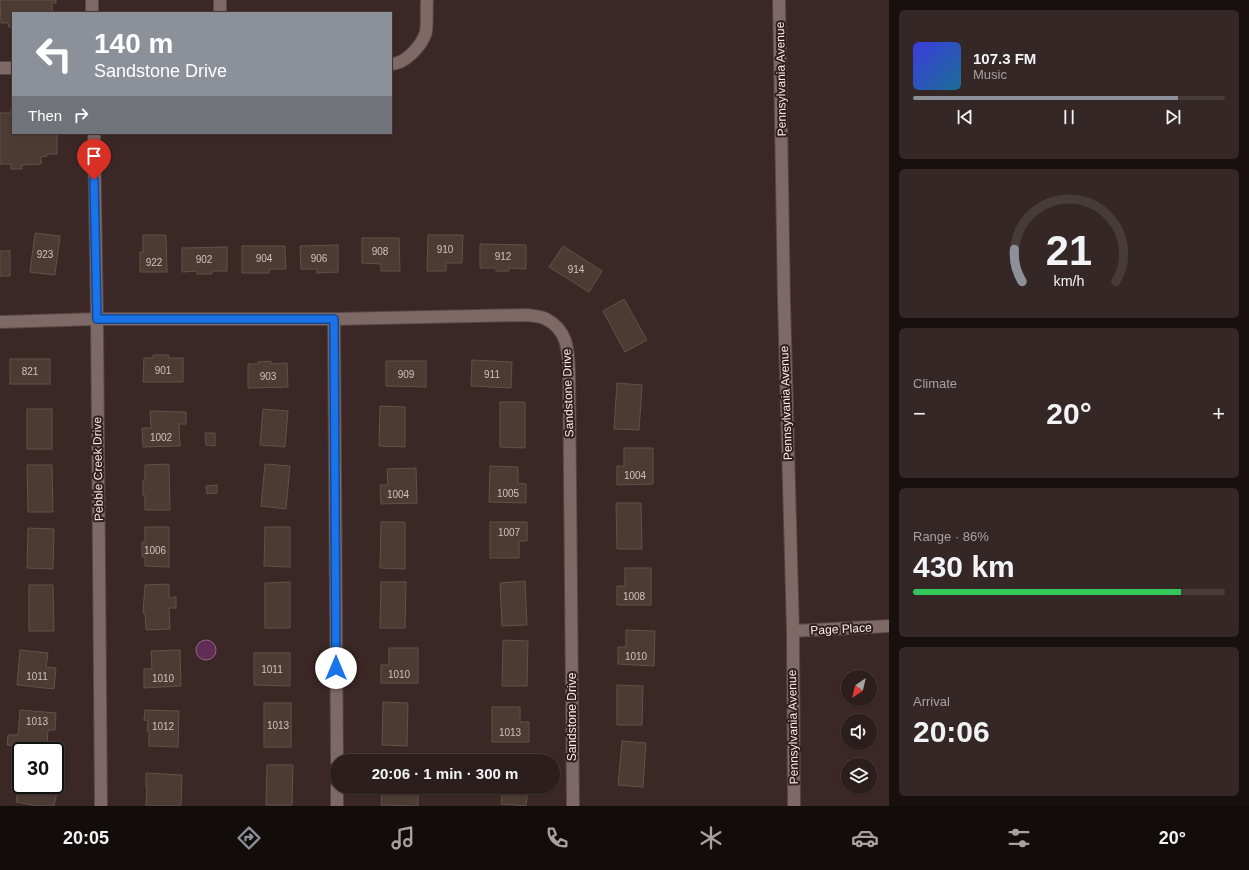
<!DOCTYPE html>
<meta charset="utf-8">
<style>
body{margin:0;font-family:Arial,sans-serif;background:#342725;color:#f1f3f6;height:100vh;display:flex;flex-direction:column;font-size:15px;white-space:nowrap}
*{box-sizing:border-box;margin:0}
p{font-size:13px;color:#a6a2a3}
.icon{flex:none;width:22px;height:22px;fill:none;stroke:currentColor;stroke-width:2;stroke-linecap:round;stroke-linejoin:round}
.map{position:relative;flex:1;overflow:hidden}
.side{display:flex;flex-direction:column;gap:10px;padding:10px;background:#18100f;width:360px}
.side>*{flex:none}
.top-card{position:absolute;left:12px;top:12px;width:380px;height:122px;border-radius:0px;box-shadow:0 1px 3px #0004,0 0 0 1px #483c3b;background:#8c9099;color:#fff;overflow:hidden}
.needle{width:26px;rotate:215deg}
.controls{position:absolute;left:841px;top:670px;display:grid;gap:8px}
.controls a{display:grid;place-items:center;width:36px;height:36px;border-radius:50%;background:#2c1e1c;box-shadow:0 1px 3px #0004,0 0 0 1px #483c3b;font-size:20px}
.speed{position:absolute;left:12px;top:742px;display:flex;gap:8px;font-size:20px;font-weight:700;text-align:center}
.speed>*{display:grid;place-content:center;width:52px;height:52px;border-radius:50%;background:#2c1e1c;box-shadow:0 1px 3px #0004,0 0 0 1px #483c3b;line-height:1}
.speed .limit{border:2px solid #111;border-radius:6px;background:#fff;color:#111}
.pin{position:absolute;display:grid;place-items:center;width:34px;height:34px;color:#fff;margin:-41px -17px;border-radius:50% 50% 50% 0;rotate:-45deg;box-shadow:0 0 4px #0007}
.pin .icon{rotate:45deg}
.me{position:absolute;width:44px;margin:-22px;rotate:0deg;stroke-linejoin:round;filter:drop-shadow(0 0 3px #0008)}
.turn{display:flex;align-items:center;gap:14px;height:84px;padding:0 16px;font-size:18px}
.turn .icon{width:52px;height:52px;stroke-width:2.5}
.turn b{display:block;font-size:28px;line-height:34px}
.then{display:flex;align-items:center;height:38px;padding:0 16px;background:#0003;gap:8px;font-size:15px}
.big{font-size:30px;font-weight:700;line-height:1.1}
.side .tile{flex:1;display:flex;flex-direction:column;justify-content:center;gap:6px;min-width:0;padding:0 14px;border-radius:6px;background:#342725}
.side .dial{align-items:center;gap:0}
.dial svg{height:104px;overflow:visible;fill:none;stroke:#483c3b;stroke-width:7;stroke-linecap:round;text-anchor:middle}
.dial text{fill:#f1f3f6;stroke:none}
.song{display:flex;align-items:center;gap:12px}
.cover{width:48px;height:48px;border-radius:6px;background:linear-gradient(135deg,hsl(240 70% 55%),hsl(200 70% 35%))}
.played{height:4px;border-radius:2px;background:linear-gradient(90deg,#8c9099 85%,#483c3b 85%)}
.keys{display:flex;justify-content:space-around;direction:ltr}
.heat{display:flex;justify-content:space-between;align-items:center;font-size:22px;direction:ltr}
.charge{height:6px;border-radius:3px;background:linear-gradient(90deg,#34c759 86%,#483c3b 0)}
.trip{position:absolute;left:330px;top:754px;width:230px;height:40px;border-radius:20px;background:#2c1e1c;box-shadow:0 1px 3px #0004,0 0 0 1px #483c3b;font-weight:700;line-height:40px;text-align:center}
.menu{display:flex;height:64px;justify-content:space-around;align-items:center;background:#120c0b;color:#a6a2a3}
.menu .icon{width:28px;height:28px}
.menu .current{color:#8c9099}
.menu b{font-size:18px;color:#f1f3f6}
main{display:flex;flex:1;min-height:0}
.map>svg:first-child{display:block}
.water{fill:#612d57;stroke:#8f6683}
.building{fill:#4c3b32;stroke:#635147}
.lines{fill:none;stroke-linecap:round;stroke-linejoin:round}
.street-casing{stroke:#554544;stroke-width:14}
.street{stroke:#7f6967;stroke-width:12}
.route-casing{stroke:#114b97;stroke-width:10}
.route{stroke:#1a73e8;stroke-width:7}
.labels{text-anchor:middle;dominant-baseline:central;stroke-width:4;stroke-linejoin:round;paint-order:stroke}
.number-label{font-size:10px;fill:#cec0bd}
.street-label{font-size:12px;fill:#f9eceb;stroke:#301e1d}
</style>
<main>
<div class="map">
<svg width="889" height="806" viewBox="0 0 889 806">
<rect width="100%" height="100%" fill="#3b2826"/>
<circle class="water" cx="206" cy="650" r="10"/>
<g class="building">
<polygon points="0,0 56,0 56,3 52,3 52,13 13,13 13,27 9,27 8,23 1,23"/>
<polygon points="11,109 13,109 13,133 57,133 57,154 47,154 47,156 41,157 41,164 22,165 22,169 11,169 11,164 0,164 0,113 11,113"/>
<polygon points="35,233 60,236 55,275 30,272"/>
<polygon points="143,235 166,235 167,272 140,272 140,252 143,252"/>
<polygon points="428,235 463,235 462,263 446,263 446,271 427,271"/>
<polygon points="362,238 399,238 400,271 381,271 381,264 362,263"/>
<polygon points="480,244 526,245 526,269 509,268 509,271 496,271 496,268 480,268"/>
<polygon points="338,245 338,272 317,273 317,269 301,269 300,246"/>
<polygon points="242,246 285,246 286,269 269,269 269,273 242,273"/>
<polygon points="563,246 602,271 589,292 549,267"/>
<polygon points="227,247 227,271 212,271 212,274 197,274 197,271 182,272 182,248"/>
<rect x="0" y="251" width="10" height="25"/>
<polygon points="624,299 647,340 625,352 603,311"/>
<polygon points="153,355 169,355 168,358 183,358 183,382 143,382 144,358 153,358"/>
<rect x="10" y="359" width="40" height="25"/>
<polygon points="472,360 512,362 511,388 471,386"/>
<polygon points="271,361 271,364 287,363 288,387 248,388 248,364 258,364 258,362"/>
<polygon points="386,361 426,361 426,387 386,386"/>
<polygon points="617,383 642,385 639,430 614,429"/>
<polygon points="500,402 525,402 525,448 500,447"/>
<polygon points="380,406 405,407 405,447 379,446"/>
<rect x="27" y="409" width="25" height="40"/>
<polygon points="263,409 288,411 285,447 260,445"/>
<polygon points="150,411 186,412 186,424 179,424 180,446 143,447 142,428 151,428"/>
<polygon points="205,433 215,433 215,446 206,445"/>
<polygon points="624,448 653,448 653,484 617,485 617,466 624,466"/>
<polygon points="169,464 170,510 145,510 145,495 143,495 143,480 145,480 145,465"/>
<polygon points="265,464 290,466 286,509 261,506"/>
<polygon points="27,465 52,465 53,512 28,512"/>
<polygon points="490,466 518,467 518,483 526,484 526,503 489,502"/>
<polygon points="416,468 417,503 381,504 380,485 388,485 387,469"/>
<polygon points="217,485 217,493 207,494 206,486"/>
<polygon points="616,503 641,503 642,549 617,549"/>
<polygon points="381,522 405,522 405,569 380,568"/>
<polygon points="490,522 527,522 527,541 519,541 519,558 490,558"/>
<polygon points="145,527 169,527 169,567 145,566 145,557 142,557 142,542 145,542"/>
<polygon points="265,527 290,527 290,567 264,566"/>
<polygon points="28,528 54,529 53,569 27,568"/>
<polygon points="625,568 651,568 651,605 617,605 617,586 625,586"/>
<polygon points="525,581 527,625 502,626 500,583"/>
<polygon points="290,582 290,628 265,628 265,583"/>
<polygon points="381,582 406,582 405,628 380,628"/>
<polygon points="169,584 169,598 176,597 176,608 169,608 170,629 146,630 145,613 143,613 145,585"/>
<polygon points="29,585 53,585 54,631 29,631"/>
<polygon points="626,630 655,631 654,666 618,664 618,647 626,647"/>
<polygon points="503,640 528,641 527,686 502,686"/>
<polygon points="389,648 418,648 418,683 381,683 381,665 389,665"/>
<polygon points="20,650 48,653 46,667 56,668 54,689 17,685"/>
<polygon points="180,650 181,686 144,688 144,669 152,669 151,651"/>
<polygon points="254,653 290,653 290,686 254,685"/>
<polygon points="617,685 643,686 642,725 617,725"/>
<polygon points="383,702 408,703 407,746 382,745"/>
<rect x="264" y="703" width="27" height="44"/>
<polygon points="492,707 520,707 520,722 529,722 529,742 492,742"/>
<polygon points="20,710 56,713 55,730 48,730 47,748 7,745 8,735 18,735"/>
<polygon points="145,710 179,711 178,747 149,746 149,731 147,731 148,721 144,720"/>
<polygon points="622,741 646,743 643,787 618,785"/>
<polygon points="267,765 293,765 292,805 266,805"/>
<polygon points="146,773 182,775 181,806 146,806 147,787 146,787"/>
<polygon points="21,775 21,785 47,785 58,787 54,806 38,806 16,802"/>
<polygon points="382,787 418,787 418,806 381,805"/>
<polygon points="503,787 528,787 526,806 501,804"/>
</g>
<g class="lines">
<defs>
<g id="street">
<polyline points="92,0 92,13"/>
<polyline points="779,0 784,302 793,631 794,806"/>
<polyline points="220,13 220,0"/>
<path d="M 391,64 C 405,64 420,47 425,35 C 428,29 426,8 427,0"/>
<polyline points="0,68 13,68"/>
<polyline points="94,133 97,319 101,806"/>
<polyline points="334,319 337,761"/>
<path d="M 0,322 L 97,319 L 334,319 L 527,315 C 533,316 541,316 546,319 C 567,330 568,348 569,370 L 573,806"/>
<polyline points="793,631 889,626"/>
<polyline points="337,787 337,806"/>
</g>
</defs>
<use href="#street" class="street-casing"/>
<use href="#street" class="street"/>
</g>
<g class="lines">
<defs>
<polyline id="route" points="94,180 97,319 334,319 336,668"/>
</defs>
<use href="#route" class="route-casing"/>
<use href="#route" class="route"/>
</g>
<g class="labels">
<g class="number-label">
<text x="445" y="249">910</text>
<text x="380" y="251">908</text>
<text x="45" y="254">923</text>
<text x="503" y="256">912</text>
<text x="264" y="258">904</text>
<text x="319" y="258">906</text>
<text x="204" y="259">902</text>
<text x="154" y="262">922</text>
<text x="576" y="269">914</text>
<text x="163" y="370">901</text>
<text x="30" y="371">821</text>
<text x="406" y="374">909</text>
<text x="492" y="374">911</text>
<text x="268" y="376">903</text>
<text x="161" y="437">1002</text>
<text x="635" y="475">1004</text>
<text x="508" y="493">1005</text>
<text x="398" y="494">1004</text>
<text x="509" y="532">1007</text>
<text x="155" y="550">1006</text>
<text x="634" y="596">1008</text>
<text x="636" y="656">1010</text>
<text x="272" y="669">1011</text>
<text x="399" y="674">1010</text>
<text x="37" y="676">1011</text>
<text x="163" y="678">1010</text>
<text x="37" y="721">1013</text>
<text x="278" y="725">1013</text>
<text x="163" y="726">1012</text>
<text x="510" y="732">1013</text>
</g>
<g class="street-label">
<text transform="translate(781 79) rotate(-91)">Pennsylvania Avenue</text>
<text transform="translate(568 393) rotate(-92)">Sandstone Drive</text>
<text transform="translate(786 403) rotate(-92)">Pennsylvania Avenue</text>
<text transform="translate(98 469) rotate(-91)">Pebble Creek Drive</text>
<text transform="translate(841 629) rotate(-3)">Page Place</text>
<text transform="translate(572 717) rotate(-90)">Sandstone Drive</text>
<text transform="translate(793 727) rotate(-91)">Pennsylvania Avenue</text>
</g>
</g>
</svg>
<div class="controls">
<a><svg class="needle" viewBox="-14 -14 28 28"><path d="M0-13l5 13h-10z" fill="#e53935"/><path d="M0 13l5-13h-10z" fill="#a6a2a3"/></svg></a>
<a><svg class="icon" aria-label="sound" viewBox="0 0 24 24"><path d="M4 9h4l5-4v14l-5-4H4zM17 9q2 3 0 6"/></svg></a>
<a><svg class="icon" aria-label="layers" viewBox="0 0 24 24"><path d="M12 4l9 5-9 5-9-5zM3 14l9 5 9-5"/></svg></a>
</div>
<div class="speed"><div class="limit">30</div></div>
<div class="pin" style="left:94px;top:180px;background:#d93025"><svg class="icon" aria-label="arrive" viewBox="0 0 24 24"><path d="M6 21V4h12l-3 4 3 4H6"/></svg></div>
<svg class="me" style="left:336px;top:668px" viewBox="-20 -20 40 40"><circle r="19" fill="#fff"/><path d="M0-13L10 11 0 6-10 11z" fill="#1a73e8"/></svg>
<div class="trip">20:06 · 1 min · 300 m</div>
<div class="top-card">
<div class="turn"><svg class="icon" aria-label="left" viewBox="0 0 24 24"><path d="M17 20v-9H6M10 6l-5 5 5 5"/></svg><div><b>140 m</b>Sandstone Drive</div></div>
<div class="then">Then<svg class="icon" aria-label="right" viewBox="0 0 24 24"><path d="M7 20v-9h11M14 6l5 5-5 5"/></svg></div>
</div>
</div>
<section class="side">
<div class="tile">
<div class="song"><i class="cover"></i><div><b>107.3 FM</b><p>Music</p></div></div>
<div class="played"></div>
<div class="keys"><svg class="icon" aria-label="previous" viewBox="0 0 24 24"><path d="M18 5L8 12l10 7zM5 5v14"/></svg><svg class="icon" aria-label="pause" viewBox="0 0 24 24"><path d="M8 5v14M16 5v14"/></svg><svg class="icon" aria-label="next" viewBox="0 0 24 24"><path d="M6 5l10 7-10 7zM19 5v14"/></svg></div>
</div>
<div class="tile dial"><svg viewBox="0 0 100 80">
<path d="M14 69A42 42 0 1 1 86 69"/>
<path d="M14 69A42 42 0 0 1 8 44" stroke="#8c9099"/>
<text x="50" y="56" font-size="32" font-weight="700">21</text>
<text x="50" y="72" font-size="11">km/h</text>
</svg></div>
<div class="tile"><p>Climate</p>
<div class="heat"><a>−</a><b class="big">20°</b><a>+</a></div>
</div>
<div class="tile"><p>Range · 86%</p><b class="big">430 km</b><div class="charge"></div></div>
<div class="tile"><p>Arrival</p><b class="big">20:06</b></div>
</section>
</main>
<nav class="menu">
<b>20:05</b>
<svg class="icon current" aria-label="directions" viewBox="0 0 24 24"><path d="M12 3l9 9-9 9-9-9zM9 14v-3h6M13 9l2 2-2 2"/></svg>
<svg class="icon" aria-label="music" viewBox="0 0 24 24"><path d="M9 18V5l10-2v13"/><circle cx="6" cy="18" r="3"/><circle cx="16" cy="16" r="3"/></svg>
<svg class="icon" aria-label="phone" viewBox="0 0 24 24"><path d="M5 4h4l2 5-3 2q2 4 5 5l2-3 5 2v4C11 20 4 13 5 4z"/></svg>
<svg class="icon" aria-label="climate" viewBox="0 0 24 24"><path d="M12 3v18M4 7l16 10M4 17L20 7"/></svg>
<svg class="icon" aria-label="car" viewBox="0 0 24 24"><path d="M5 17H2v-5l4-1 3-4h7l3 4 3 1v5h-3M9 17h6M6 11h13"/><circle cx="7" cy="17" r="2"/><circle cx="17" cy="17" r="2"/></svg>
<svg class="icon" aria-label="filters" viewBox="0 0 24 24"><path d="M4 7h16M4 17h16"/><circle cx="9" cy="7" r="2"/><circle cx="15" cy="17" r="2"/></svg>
<b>20°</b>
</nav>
